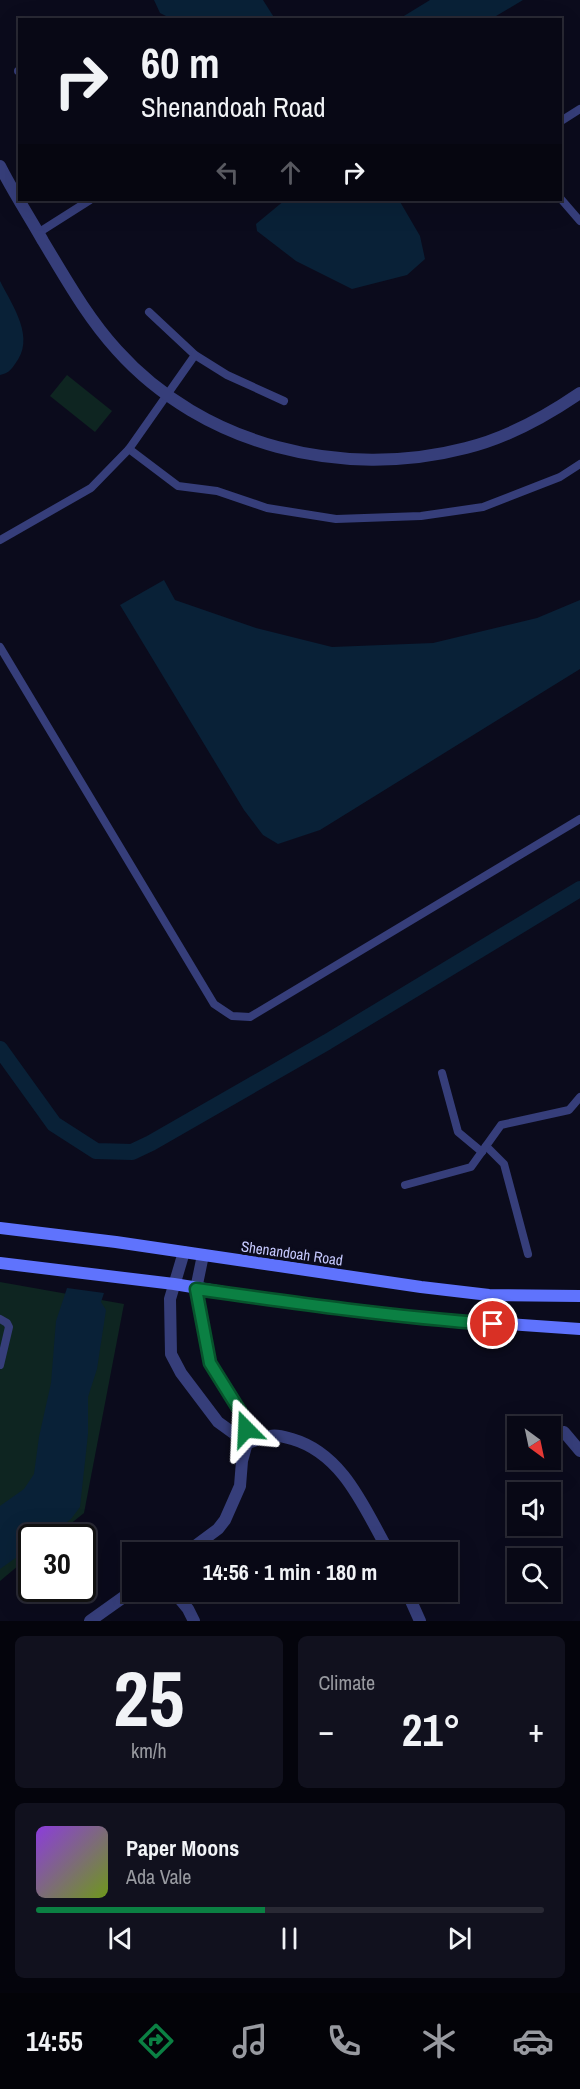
<!DOCTYPE html>
<meta charset="utf-8">
<style>
body{margin:0;font-family:"Archivo Narrow",sans-serif;background:#11111e;color:#f1f3f6;height:100vh;display:flex;flex-direction:column;font-size:22px;white-space:nowrap}
*{box-sizing:border-box;margin:0}
p{font-size:20px;color:#989aa0}
.icon{flex:none;width:33px;height:33px;fill:none;stroke:currentColor;stroke-width:2;stroke-linecap:round;stroke-linejoin:round}
.map{position:relative;height:1621px;overflow:hidden}
.drawer{display:flex;flex-direction:column;gap:15px;padding:15px;background:#04040c;flex:1}
.drawer>*{flex:none}
.hud{position:absolute;left:18px;top:18px;width:544px;height:183px;border-radius:0px;box-shadow:0 6px 24px #0002,0 0 0 2px #292934;background:#080815;color:#f1f3f6;overflow:hidden}
.needle{width:39px;rotate:147deg}
.buttons{position:absolute;left:507px;top:1416px;display:grid;gap:12px}
.buttons a{display:grid;place-items:center;width:54px;height:54px;border-radius:0px;background:#080815;box-shadow:0 6px 24px #0002,0 0 0 2px #292934;font-size:30px}
.speed{position:absolute;left:18px;top:1524px;display:flex;gap:12px;font-size:30px;font-weight:700;text-align:center}
.speed>*{display:grid;place-content:center;width:78px;height:78px;border-radius:50%;background:#080815;box-shadow:0 6px 24px #0002,0 0 0 2px #292934;line-height:1}
.speed .limit{border:3px solid #111;border-radius:9px;background:#fff;color:#111}
.pin{position:absolute;display:grid;place-items:center;width:51px;height:51px;color:#fff;margin:-26px;border:3px solid #fff;border-radius:50%;box-shadow:0 2px 6px #0007}
.me{position:absolute;width:66px;margin:-33px;rotate:339deg;stroke-linejoin:round;filter:drop-shadow(0 0 4px #0008)}
.turn{display:flex;align-items:center;gap:21px;height:126px;padding:0 24px;font-size:27px}
.turn .icon{width:78px;height:78px;stroke-width:2.5}
.turn b{display:block;font-size:42px;line-height:51px}
.lanes{display:flex;align-items:center;height:57px;padding:0 24px;background:#0003;justify-content:center;gap:30px;direction:ltr}
.lanes .off{opacity:.35}
.big{font-size:45px;font-weight:700;line-height:1.1}
.drawer .tile{flex:1;display:flex;flex-direction:column;justify-content:center;gap:9px;min-width:0;padding:0 21px;border-radius:9px;background:#11111e}
.drawer .dial{align-items:center;gap:0}
.dial b{font-size:78px;line-height:1}
.song{display:flex;align-items:center;gap:18px}
.cover{width:72px;height:72px;border-radius:9px;background:linear-gradient(135deg,hsl(270 70% 55%),hsl(80 70% 35%))}
.played{height:6px;border-radius:3px;background:linear-gradient(90deg,#0b8043 45%,#292934 45%)}
.keys{display:flex;justify-content:space-around;direction:ltr}
.heat{display:flex;justify-content:space-between;align-items:center;font-size:33px;direction:ltr}
.drawer .tiles{flex:1;display:grid;gap:15px;grid-template-columns:1fr 1fr}
.tile:last-child{grid-column:span 2}
.trip{position:absolute;left:122px;top:1542px;width:336px;height:60px;border-radius:0px;background:#080815;box-shadow:0 6px 24px #0002,0 0 0 2px #292934;font-weight:700;line-height:60px;text-align:center}
.tabs{display:flex;height:96px;justify-content:space-around;align-items:center;background:#030308;color:#989aa0}
.tabs .icon{width:42px;height:42px}
.tabs .on{color:#0b8043}
.tabs b{font-size:27px;color:#f1f3f6}
.map>svg:first-child{display:block}
.green{fill:#0e2521}
.water{fill:#092137}
.lines{fill:none;stroke-linecap:round;stroke-linejoin:round}
.canal{stroke:#092137;stroke-width:16}
.lane{stroke:#363e7a;stroke-width:8}
.street{stroke:#363e7a;stroke-width:12}
.secondary{stroke:#5f73fd;stroke-width:12}
.route-casing{stroke:#07532c;stroke-width:15}
.route{stroke:#0b8043;stroke-width:10}
.labels{text-anchor:middle;dominant-baseline:central;stroke-width:6;stroke-linejoin:round;paint-order:stroke}
.street-label{font-size:15px;fill:#c6c9fe;stroke:#0b0b1c}
</style>
<div class="map">
<svg width="580" height="1621" viewBox="0 0 580 1621">
<rect width="100%" height="100%" fill="#0b0b1c"/>
<g class="green">
<polygon points="67,375 112,411 95,432 50,396"/>
<polygon points="0,1282 124,1304 84,1513 54,1537 32,1538 31,1555 0,1581"/>
</g>
<g class="water">
<polygon points="154,0 263,0 275,19 172,19 160,13"/>
<polygon points="430,0 523,0 491,19 399,19"/>
<polygon points="285,200 399,200 420,236 425,259 407,275 352,289 296,261 257,231 256,224"/>
<path d="M 0,281 C 13,307 36,338 15,364 C 10,371 8,373 0,375 Z"/>
<polygon points="164,580 175,600 256,628 332,647 433,643 537,618 580,600 580,669 320,830 278,844 263,835 244,810 120,605"/>
<polygon points="67,1288 104,1293 101,1302 106,1310 97,1369 88,1397 88,1434 80,1507 71,1519 46,1537 32,1538 31,1547 0,1569 0,1506 24,1489 34,1474 39,1437 51,1383 56,1321"/>
</g>
<g class="lines">
<polyline class="canal" points="0,1049 54,1124 96,1151 132,1152 151,1143 327,1042 580,889"/>
<g class="lane">
<polyline points="18,71 20,71"/>
<polyline points="561,121 580,109"/>
<polyline points="561,199 580,221"/>
<polyline points="38,233 90,200"/>
<polyline points="149,312 195,355 227,375 284,401"/>
<polyline points="129,449 178,486 217,491 267,508 336,519 421,516 483,507 560,477 580,464"/>
<polyline points="0,540 91,488 129,449 195,355"/>
<polyline points="0,647 214,1004 232,1016 250,1017 580,819"/>
<polyline points="442,1073 458,1132 482,1152"/>
<polyline points="486,1146 504,1164 528,1254"/>
<polyline points="405,1185 471,1167 501,1125 569,1110 580,1097"/>
<polyline points="0,1319 7,1323 9,1327 0,1365"/>
</g>
<g class="street">
<path d="M 0,166 C 13,192 29,216 43,241 C 66,279 87,317 117,350 C 203,446 343,480 466,448 C 507,438 545,417 580,393"/>
<polyline points="184,1252 170,1299 171,1354 181,1373 218,1422 247,1443"/>
<polyline points="564,1432 580,1451"/>
<path d="M 247,1443 C 255,1441 262,1437 270,1436 C 277,1434 285,1437 292,1439 C 344,1454 365,1510 389,1552"/>
<polyline points="187,1552 218,1529 225,1520 240,1486 242,1461 247,1443 244,1416 210,1363 196,1289 203,1255"/>
<polyline points="174,1592 188,1609 194,1621"/>
<polyline points="407,1592 420,1621"/>
<polyline points="90,1621 132,1591"/>
</g>
<g class="secondary">
<polyline points="0,1228 116,1242 421,1287 489,1295 580,1296"/>
<polyline points="0,1263 174,1284 278,1301 435,1319 580,1329"/>
</g>
</g>
<g class="lines">
<defs>
<path id="route" d="M 246,1429 L 243,1416 L 210,1363 L 196,1289 C 295,1303 393,1317 493,1324"/>
</defs>
<use href="#route" class="route-casing"/>
<use href="#route" class="route"/>
</g>
<g class="labels">
<g class="street-label">
<text transform="translate(292 1253) rotate(8)">Shenandoah Road</text>
</g>
</g>
</svg>
<div class="buttons">
<a><svg class="needle" viewBox="-14 -14 28 28"><path d="M0-13l5 13h-10z" fill="#e53935"/><path d="M0 13l5-13h-10z" fill="#989aa0"/></svg></a>
<a><svg class="icon" aria-label="sound" viewBox="0 0 24 24"><path d="M4 9h4l5-4v14l-5-4H4zM17 9q2 3 0 6"/></svg></a>
<a><svg class="icon" aria-label="search" viewBox="0 0 24 24"><circle cx="10" cy="10" r="6"/><path d="M15 15l6 6"/></svg></a>
</div>
<div class="speed"><div class="limit">30</div></div>
<div class="pin" style="left:493px;top:1324px;background:#d93025"><svg class="icon" aria-label="arrive" viewBox="0 0 24 24"><path d="M6 21V4h12l-3 4 3 4H6"/></svg></div>
<svg class="me" style="left:246px;top:1429px" viewBox="-20 -20 40 40"><path d="M0-17L14 15 0 8-14 15z" fill="#0b8043" stroke="#fff" stroke-width="4"/></svg>
<div class="trip">14:56 · 1 min · 180 m</div>
<div class="hud">
<div class="turn"><svg class="icon" aria-label="right" viewBox="0 0 24 24"><path d="M7 20v-9h11M14 6l5 5-5 5"/></svg><div><b>60 m</b>Shenandoah Road</div></div>
<div class="lanes"><svg class="icon off" aria-label="left" viewBox="0 0 24 24"><path d="M17 20v-9H6M10 6l-5 5 5 5"/></svg><svg class="icon off" aria-label="ahead" viewBox="0 0 24 24"><path d="M12 20V5M6 11l6-6 6 6"/></svg><svg class="icon" aria-label="right" viewBox="0 0 24 24"><path d="M7 20v-9h11M14 6l5 5-5 5"/></svg></div>
</div>
</div>
<section class="drawer">
<div class="tiles">
<div class="tile dial"><b>25</b><p>km/h</p></div>
<div class="tile"><p>Climate</p>
<div class="heat"><a>−</a><b class="big">21°</b><a>+</a></div>
</div>
<div class="tile">
<div class="song"><i class="cover"></i><div><b>Paper Moons</b><p>Ada Vale</p></div></div>
<div class="played"></div>
<div class="keys"><svg class="icon" aria-label="previous" viewBox="0 0 24 24"><path d="M18 5L8 12l10 7zM5 5v14"/></svg><svg class="icon" aria-label="pause" viewBox="0 0 24 24"><path d="M8 5v14M16 5v14"/></svg><svg class="icon" aria-label="next" viewBox="0 0 24 24"><path d="M6 5l10 7-10 7zM19 5v14"/></svg></div>
</div>
</div>
</section>
<nav class="tabs">
<b>14:55</b>
<svg class="icon on" aria-label="directions" viewBox="0 0 24 24"><path d="M12 3l9 9-9 9-9-9zM9 14v-3h6M13 9l2 2-2 2"/></svg>
<svg class="icon" aria-label="music" viewBox="0 0 24 24"><path d="M9 18V5l10-2v13"/><circle cx="6" cy="18" r="3"/><circle cx="16" cy="16" r="3"/></svg>
<svg class="icon" aria-label="phone" viewBox="0 0 24 24"><path d="M5 4h4l2 5-3 2q2 4 5 5l2-3 5 2v4C11 20 4 13 5 4z"/></svg>
<svg class="icon" aria-label="climate" viewBox="0 0 24 24"><path d="M12 3v18M4 7l16 10M4 17L20 7"/></svg>
<svg class="icon" aria-label="car" viewBox="0 0 24 24"><path d="M5 17H2v-5l4-1 3-4h7l3 4 3 1v5h-3M9 17h6M6 11h13"/><circle cx="7" cy="17" r="2"/><circle cx="17" cy="17" r="2"/></svg>
</nav>
